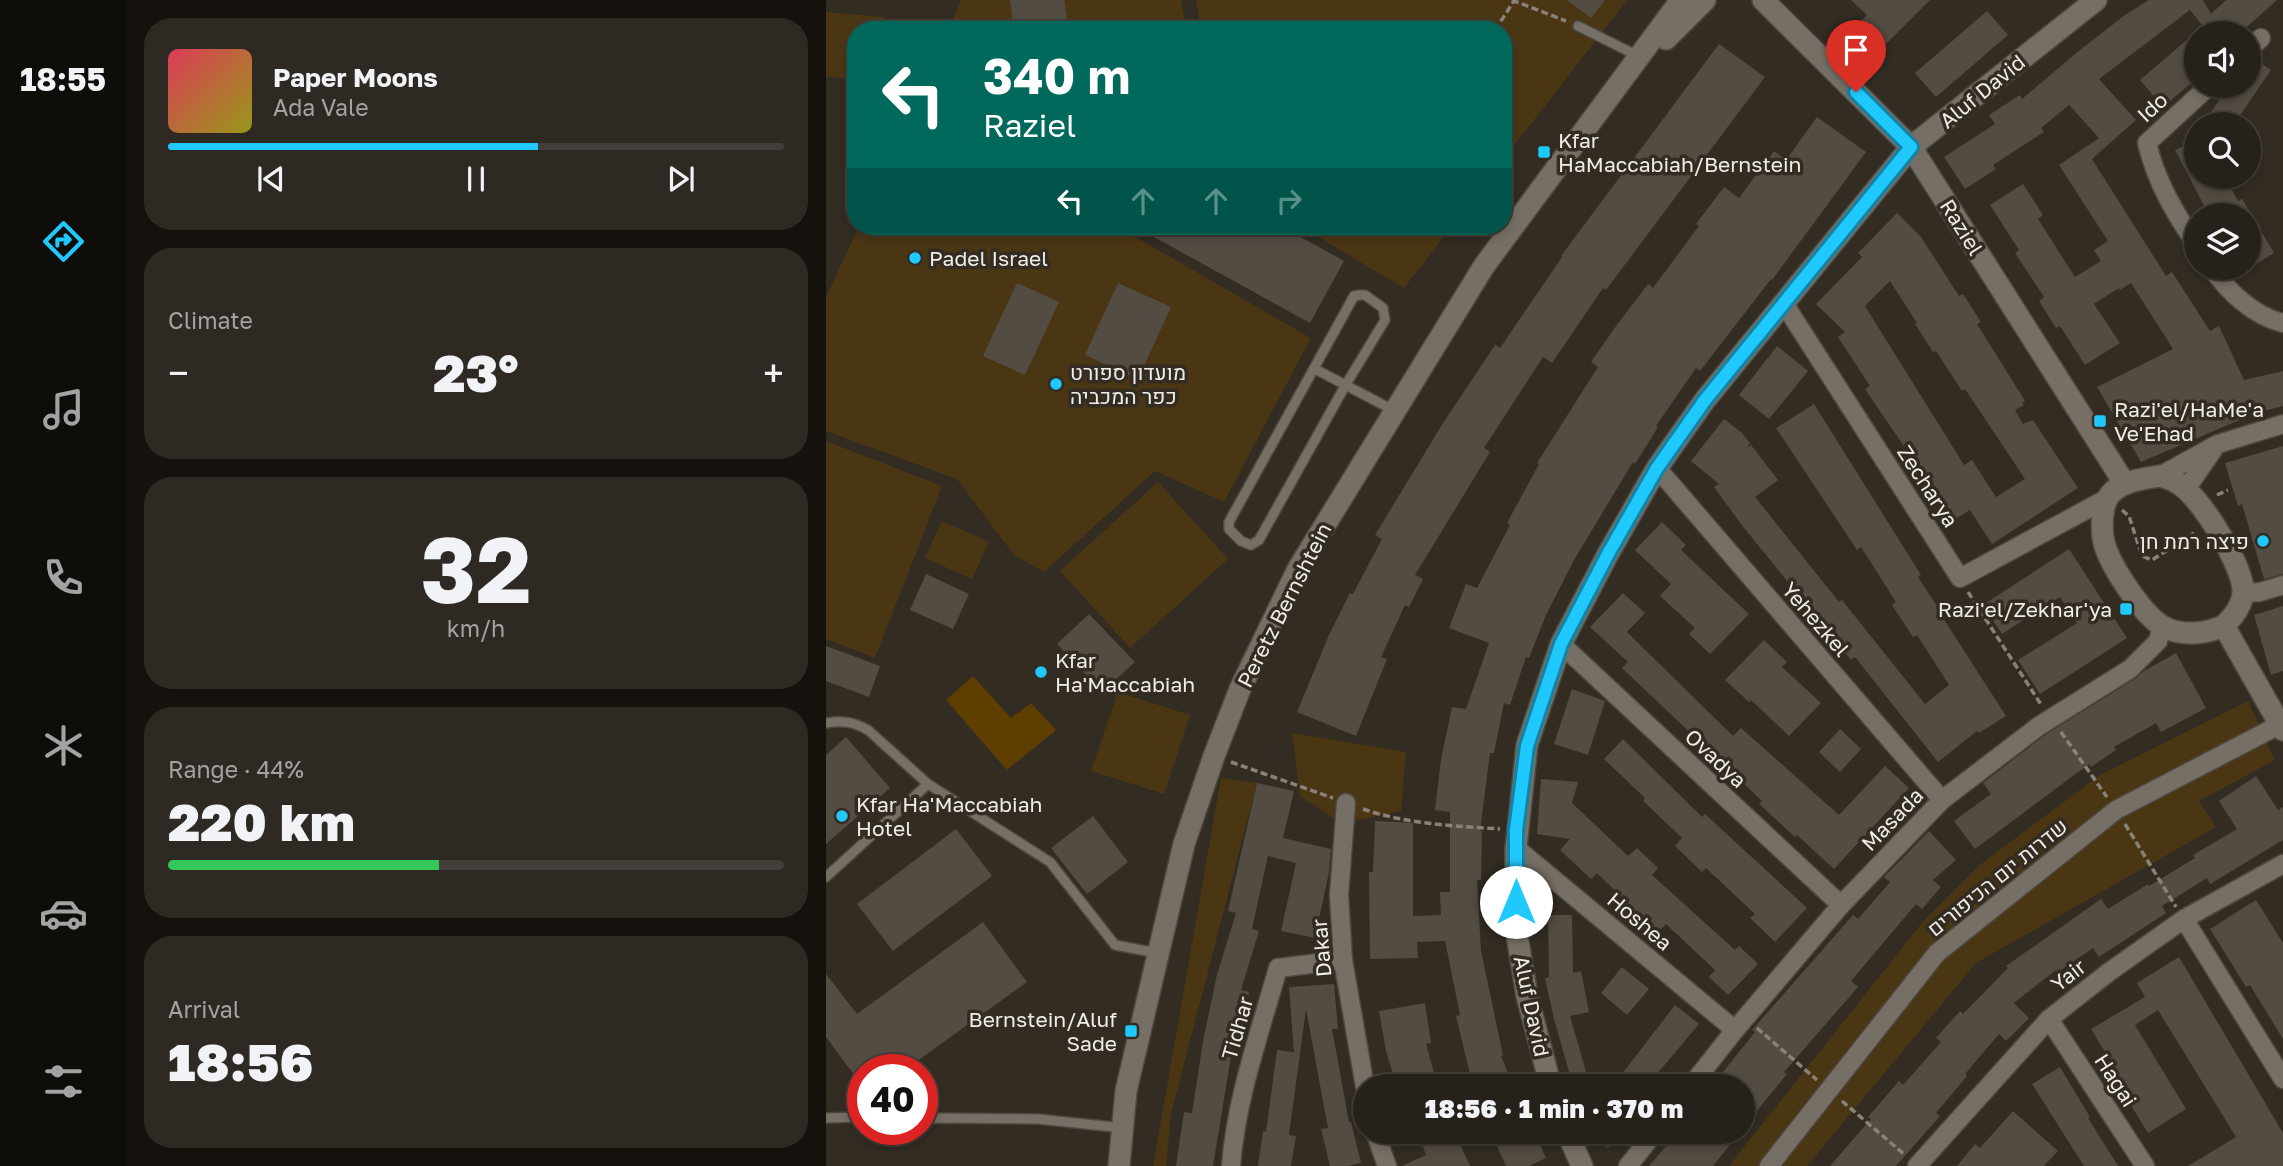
<!DOCTYPE html>
<meta charset="utf-8">
<style>
body{margin:0;font-family:"Golos Text",Heebo,sans-serif;background:#2e2923;color:#f1f3f6;height:100vh;display:flex;flex-direction:column;font-size:26px;white-space:nowrap}
*{box-sizing:border-box;margin:0}
p{font-size:23px;color:#a4a3a2}
.icon{flex:none;width:38px;height:38px;fill:none;stroke:currentColor;stroke-width:2;stroke-linecap:round;stroke-linejoin:round}
.map{position:relative;flex:1;overflow:hidden}
.details{display:flex;flex-direction:column;gap:18px;padding:18px;background:#15120e;width:700px}
.details>*{flex:none}
.guide{position:absolute;left:21px;top:21px;width:665px;height:214px;border-radius:28px;box-shadow:0 4px 10px #0003,0 0 0 2px #423e39;background:#00695c;color:#fff;overflow:hidden}
.fabs{position:absolute;left:1358px;top:21px;display:grid;gap:14px}
.fabs a{display:grid;place-items:center;width:77px;height:77px;border-radius:50%;background:#26211a;box-shadow:0 4px 10px #0003,0 0 0 2px #423e39;font-size:35px}
.speed{position:absolute;left:21px;top:1054px;display:flex;gap:14px;font-size:35px;font-weight:700;text-align:center}
.speed>*{display:grid;place-content:center;width:91px;height:91px;border-radius:50%;background:#26211a;box-shadow:0 4px 10px #0003,0 0 0 2px #423e39;line-height:1}
.speed .limit{border:10px solid #d22;background:#fff;color:#111}
.pin{position:absolute;display:grid;place-items:center;width:60px;height:60px;color:#fff;margin:-72px -30px;border-radius:50% 50% 50% 0;rotate:-45deg;box-shadow:0 0 7px #0007}
.pin .icon{rotate:45deg}
.me{position:absolute;width:77px;margin:-38px;rotate:0deg;stroke-linejoin:round;filter:drop-shadow(0 0 5px #0008)}
.turn{display:flex;align-items:center;gap:24px;height:147px;padding:0 21px;font-size:32px}
.turn .icon{width:91px;height:91px;stroke-width:2.5}
.turn b{display:block;font-size:49px;line-height:60px}
.lanes{display:flex;align-items:center;height:66px;padding:0 21px;background:#0003;justify-content:center;gap:35px;direction:ltr}
.lanes .off{opacity:.35}
.big{font-size:52px;font-weight:800;line-height:1.1}
.details .tile{flex:1;display:flex;flex-direction:column;justify-content:center;gap:10px;min-width:0;padding:0 24px;border-radius:28px;background:#2e2923}
.details .dial{align-items:center;gap:0}
.dial b{font-size:91px;line-height:1}
.song{display:flex;align-items:center;gap:21px}
.cover{width:84px;height:84px;border-radius:10px;background:linear-gradient(135deg,hsl(350 70% 55%),hsl(60 70% 35%))}
.played{height:7px;border-radius:4px;background:linear-gradient(90deg,#20c9fd 60%,#423e39 60%)}
.keys{display:flex;justify-content:space-around;direction:ltr}
.heat{display:flex;justify-content:space-between;align-items:center;font-size:38px;direction:ltr}
.charge{height:10px;border-radius:5px;background:linear-gradient(90deg,#34c759 44%,#423e39 0)}
.trip{position:absolute;left:527px;top:1074px;width:402px;height:70px;border-radius:35px;background:#26211a;box-shadow:0 4px 10px #0003,0 0 0 2px #423e39;font-weight:800;line-height:70px;text-align:center}
main{display:flex;flex:1;min-height:0}
.menu{display:flex;flex-direction:column;width:126px;justify-content:space-around;align-items:center;background:#0f0d0a;color:#a4a3a2}
.menu .icon{width:49px;height:49px}
.menu .selected{color:#20c9fd}
.menu b{font-size:32px;color:#f1f3f6}
.map>svg:first-child{display:block}
.green{fill:#4b3614}
.water{fill:#5f3f00}
.building{fill:#534c43;fill-rule:evenodd}
.lines{fill:none;stroke-linecap:round;stroke-linejoin:round}
.lane-casing{stroke:#4d4841;stroke-width:12}
.street-casing{stroke:#4d4841;stroke-width:21}
.secondary-casing{stroke:#4d4841;stroke-width:24}
.path{stroke:#88827b;stroke-width:3.5;stroke-dasharray:7 3.5;stroke-linecap:butt}
.lane{stroke:#766f65;stroke-width:9}
.street{stroke:#766f65;stroke-width:18}
.secondary{stroke:#766f65;stroke-width:21}
.route-casing{stroke:#1583a4;stroke-width:18}
.route{stroke:#20c9fd;stroke-width:12}
.poi-dot{fill:#20c9fd;stroke:#322c23;stroke-width:2.5}
.labels{text-anchor:middle;dominant-baseline:central;stroke-width:7;stroke-linejoin:round;paint-order:stroke}
.street-label{font-size:21px;fill:#f0ece7;stroke:#322c23}
.poi-label{font-size:21px;fill:#f0ece7;stroke:#322c23;text-anchor:start}
</style>
<main>
<nav class="menu">
<b>18:55</b>
<svg class="icon selected" aria-label="directions" viewBox="0 0 24 24"><path d="M12 3l9 9-9 9-9-9zM9 14v-3h6M13 9l2 2-2 2"/></svg>
<svg class="icon" aria-label="music" viewBox="0 0 24 24"><path d="M9 18V5l10-2v13"/><circle cx="6" cy="18" r="3"/><circle cx="16" cy="16" r="3"/></svg>
<svg class="icon" aria-label="phone" viewBox="0 0 24 24"><path d="M5 4h4l2 5-3 2q2 4 5 5l2-3 5 2v4C11 20 4 13 5 4z"/></svg>
<svg class="icon" aria-label="climate" viewBox="0 0 24 24"><path d="M12 3v18M4 7l16 10M4 17L20 7"/></svg>
<svg class="icon" aria-label="car" viewBox="0 0 24 24"><path d="M5 17H2v-5l4-1 3-4h7l3 4 3 1v5h-3M9 17h6M6 11h13"/><circle cx="7" cy="17" r="2"/><circle cx="17" cy="17" r="2"/></svg>
<svg class="icon" aria-label="filters" viewBox="0 0 24 24"><path d="M4 7h16M4 17h16"/><circle cx="9" cy="7" r="2"/><circle cx="15" cy="17" r="2"/></svg>
</nav>
<section class="details">
<div class="tile">
<div class="song"><i class="cover"></i><div><b>Paper Moons</b><p>Ada Vale</p></div></div>
<div class="played"></div>
<div class="keys"><svg class="icon" aria-label="previous" viewBox="0 0 24 24"><path d="M18 5L8 12l10 7zM5 5v14"/></svg><svg class="icon" aria-label="pause" viewBox="0 0 24 24"><path d="M8 5v14M16 5v14"/></svg><svg class="icon" aria-label="next" viewBox="0 0 24 24"><path d="M6 5l10 7-10 7zM19 5v14"/></svg></div>
</div>
<div class="tile"><p>Climate</p>
<div class="heat"><a>−</a><b class="big">23°</b><a>+</a></div>
</div>
<div class="tile dial"><b>32</b><p>km/h</p></div>
<div class="tile"><p>Range · 44%</p><b class="big">220 km</b><div class="charge"></div></div>
<div class="tile"><p>Arrival</p><b class="big">18:56</b></div>
</section>
<div class="map">
<svg width="1457" height="1166" viewBox="0 0 1457 1166">
<rect width="100%" height="100%" fill="#322c23"/>
<g class="green">
<polygon points="135,0 355,0 361,30 123,30"/>
<polygon points="370,0 801,0 677,160 677,30 375,30"/>
<polygon points="0,12 58,17 57,30 30,30 30,79 0,77"/>
<polygon points="33,226 311,226 306,235 485,338 398,502 329,471 218,572 188,555 131,479 0,431 0,297"/>
<polygon points="474,226 626,226 578,288"/>
<polygon points="0,441 116,486 49,658 0,639"/>
<polygon points="332,482 402,559 304,648 234,571"/>
<polygon points="116,521 163,542 146,579 99,558"/>
<polygon points="292,692 364,715 338,794 265,771"/>
<polygon points="1422,701 1449,760 1373,801 1390,827 1150,963 981,1166 903,1166 1095,924 1155,864 1274,775"/>
<polygon points="466,733 580,752 575,811 516,824 474,796"/>
<polygon points="395,778 431,783 345,1114 340,1166 327,1166"/>
</g>
<polygon class="water" points="147,676 185,718 205,703 230,730 181,770 120,700"/>
<g class="building">
<polygon points="184,0 238,0 243,29 188,30"/>
<polygon points="741,0 779,0 765,18"/>
<polygon points="1025,0 1104,0 1060,44 1036,20 1041,15"/>
<polygon points="1323,0 1377,0 1385,14 1400,0 1451,0 1414,33 1370,33 1370,79 1337,107 1314,80 1377,26 1364,10 1273,79 1310,120 1266,159 1340,276 1346,272 1384,331 1393,326 1418,380 1457,371 1457,406 1430,413 1315,462 1271,387 1347,349 1305,283 1294,290 1293,288 1268,304 1294,343 1259,365 1234,326 1230,328 1213,301 1218,297 1189,253 1193,250 1164,205 1197,184 1217,215 1212,219 1249,277 1275,261 1268,250 1282,241 1233,165 1273,138 1243,105 1215,128 1218,132 1167,165 1170,169 1139,189 1118,157 1169,124 1163,115 1194,95 1196,99 1249,54 1299,15"/>
<polygon points="1161,11 1182,35 1110,97 1089,73"/>
<polygon points="893,44 939,77 780,290 777,288 726,363 717,357 658,448 664,452 589,575 597,579 583,607 579,605 555,657 561,659 530,736 471,712 503,635 524,593 527,594 556,539 549,535 617,423 669,345 674,348 736,257 735,256"/>
<polygon points="1428,59 1445,70 1408,124 1377,124 1403,86 1423,86 1423,60"/>
<polygon points="991,117 1040,152 946,280 945,279 874,371 870,368 830,426 832,427 809,464 807,462 748,560 720,615 703,658 700,657 684,705 678,703 668,753 664,753 654,831 656,831 655,880 651,880 655,951 677,1055 675,1056 688,1087 647,1087 630,1016 634,1015 619,941 591,942 592,958 544,959 543,872 547,872 549,821 587,823 587,916 615,915 614,892 624,892 624,812 609,810 615,759 626,707 640,709 663,643 623,628 640,584 651,588 684,525 681,523 713,464 711,463 772,367 765,362 790,326 822,284 827,288 873,226 870,224 898,187 913,198 948,151 960,160"/>
<polygon points="1370,140 1370,177 1399,177 1412,201 1416,199 1448,253 1423,268 1423,215 1383,215 1349,150"/>
<path d="M 1071,213 L 1095,237 L 1133,296 L 1137,294 L 1155,322 L 1151,324 L 1199,401 L 1196,403 L 1198,405 L 1189,410 L 1197,424 L 1207,420 L 1252,488 L 1166,544 L 1144,510 L 1123,523 L 1101,489 L 1105,486 L 1039,389 L 1044,386 L 1012,337 L 1019,332 L 990,304 L 1036,257 L 1032,253 ZM 1064,281 L 1091,323 L 1089,324 L 1107,352 L 1110,351 L 1136,391 L 1139,389 L 1199,479 L 1170,497 L 1146,460 L 1138,465 L 1039,306 Z"/>
<polygon points="308,226 455,226 518,261 484,323"/>
<polygon points="191,283 233,302 199,375 157,356"/>
<polygon points="292,283 345,307 312,379 259,355"/>
<polygon points="951,346 982,371 943,419 913,395"/>
<polygon points="988,404 1095,575 1092,577 1118,617 1117,618 1180,716 1153,733 1151,731 1112,762 1029,657 1025,660 915,524 888,487 893,484 865,461 898,419 915,432 924,443 920,448 925,445 952,480 929,497 1013,602 1016,600 1099,704 1123,685 1091,635 1087,637 1066,605 1070,602 1035,547 1031,550 950,428"/>
<polygon points="1457,446 1457,574 1438,579 1416,504 1412,506 1399,463"/>
<polygon points="836,522 860,545 855,550 923,614 884,654 863,634 869,628 834,596 845,584 809,550"/>
<polygon points="1243,549 1301,638 1214,694 1192,660 1251,623 1234,597 1176,634 1157,605"/>
<polygon points="100,574 143,594 127,629 84,610"/>
<polygon points="797,593 819,613 801,632 907,736 915,728 1013,815 1059,766 1083,788 1008,869 971,835 969,837 933,804 936,801 796,668 802,662 764,627"/>
<polygon points="1457,606 1457,671 1445,675 1428,615"/>
<polygon points="263,614 309,662 276,692 231,644"/>
<polygon points="938,640 961,662 956,667 995,703 963,736 925,700 923,702 899,680"/>
<polygon points="0,646 54,666 43,697 0,681"/>
<polygon points="1350,653 1380,708 1335,732 1330,723 1288,747 1290,750 1265,767 1263,764 1149,849 1128,821 1165,794 1157,783 1219,735 1310,678 1318,671"/>
<polygon points="746,689 779,701 762,755 728,744"/>
<polygon points="1014,729 1035,749 1014,772 993,752"/>
<polygon points="20,737 64,788 0,844 0,755"/>
<polygon points="797,739 876,817 879,814 981,908 949,942 924,918 929,914 880,868 876,872 849,846 856,838 817,801 819,798 778,759"/>
<polygon points="1430,776 1452,810 1457,807 1457,840 1384,884 1381,878 1336,906 1340,913 1273,957 1267,948 1232,972 1230,970 1188,1003 1203,1018 1180,1041 1173,1034 1139,1074 1141,1076 1110,1113 1114,1116 1070,1166 1004,1166 1045,1119 1042,1117 1073,1081 1077,1085 1115,1042 1110,1038 1134,1011 1137,1014 1182,968 1180,966 1275,899 1282,909 1322,884 1323,886 1369,858 1367,855 1411,829 1393,801"/>
<polygon points="715,779 752,782 746,803 802,856 811,848 832,868 826,875 909,950 913,946 932,964 902,995 883,977 889,970 840,924 832,932 771,873 765,879 734,850 744,839 711,834"/>
<polygon points="431,783 468,791 457,838 505,849 503,872 489,938 455,931 470,863 442,856 426,929 433,931 415,990 423,992 411,1045 407,1044 387,1166 350,1166 358,1112 366,1113 377,1041 391,975 410,913 402,911"/>
<polygon points="267,816 302,862 261,894 225,848"/>
<polygon points="130,829 166,876 67,951 31,904"/>
<polygon points="1103,831 1130,860 1107,880 1115,887 1096,909 1090,904 1025,981 1032,987 958,1072 961,1074 917,1128 917,1087 885,1087 929,1032 926,1030 1027,915 1032,919 1064,882 1058,877"/>
<polygon points="1430,900 1457,943 1457,1039 1424,985 1420,987 1384,929"/>
<polygon points="722,915 746,915 747,973 755,971 763,1012 744,1016 761,1075 745,1079 728,1019 719,978 723,977"/>
<polygon points="157,922 201,982 80,1069 37,1069 37,1087 0,1037 0,974 31,1014"/>
<polygon points="1353,957 1457,1133 1457,1166 1362,1166 1410,1137 1332,1010 1309,1025 1360,1109 1322,1133 1285,1073 1290,1070 1265,1029 1319,997 1311,983"/>
<polygon points="796,967 823,989 801,1015 775,993"/>
<polygon points="508,984 512,1029 506,1029 523,1122 525,1122 535,1163 521,1166 504,1166 495,1129 502,1128 480,1009 463,1135 470,1136 465,1166 432,1166 437,1131 440,1132 451,1050 468,1052 463,987"/>
<polygon points="599,1003 605,1043 600,1044 612,1087 571,1087 560,1051 553,1011"/>
<polygon points="849,1005 873,1024 820,1087 786,1087"/>
<polygon points="1234,1067 1264,1117 1262,1118 1292,1166 1258,1166 1206,1084"/>
<polygon points="1187,1111 1232,1151 1218,1166 1131,1166 1149,1144 1154,1148"/>
<polygon points="592,1132 624,1132 628,1142 632,1140 644,1166 576,1166 600,1155"/>
<polygon points="691,1132 708,1132 720,1158 703,1166 680,1166 669,1142"/>
<polygon points="763,1132 795,1132 782,1148"/>
<polygon points="852,1132 914,1132 887,1166 823,1166"/>
</g>
<g class="lines">
<defs>
<g id="lane">
<polyline points="752,26 812,56"/>
<polygon points="534,295 539,295 557,308 559,320 519,386 433,540 425,545 415,541 403,529 403,522 528,296"/>
<polyline points="489,369 567,410"/>
<path d="M 0,723 C 16,720 28,722 42,730 L 102,784 L 224,862 L 289,945 L 331,953"/>
<polyline points="0,877 102,784"/>
<polyline points="0,1118 37,1117"/>
<polyline points="96,1118 212,1119 297,1128"/>
</g>
<g id="street">
<polyline points="1423,49 1435,38"/>
<path d="M 1370,244 C 1348,212 1330,181 1321,143 L 1383,86"/>
<path d="M 1386,268 C 1402,292 1428,316 1457,323"/>
<polyline points="957,302 1134,578 1282,498"/>
<polyline points="831,468 1116,800"/>
<polyline points="1334,476 1392,444 1457,424"/>
<polyline points="1360,489 1387,450"/>
<polyline points="1417,593 1434,592 1457,585"/>
<polyline points="735,644 1015,905"/>
<polyline points="520,803 513,895 517,960 539,1087"/>
<polyline points="690,848 909,1030"/>
<polyline points="1358,919 1457,1079"/>
<polyline points="1223,1019 1319,1166"/>
<polyline points="864,1087 909,1030 1015,905 1116,800 1213,726 1304,669 1332,641 1336,627"/>
<polyline points="549,1132 561,1166"/>
<path d="M 405,1166 C 410,1099 434,1032 452,968 L 517,960"/>
<polyline points="802,1166 829,1132"/>
<polyline points="943,1166 1111,953 1290,810 1457,723"/>
<polyline points="1091,1166 1223,1019 1283,972 1358,919 1457,864"/>
</g>
<g id="secondary">
<polyline points="937,0 1085,147 1299,484"/>
<polyline points="840,39 879,0"/>
<path d="M 1334,476 C 1342,478 1350,481 1357,487 C 1377,502 1418,567 1417,592 C 1417,600 1412,610 1407,616 C 1403,620 1400,625 1395,627 C 1378,634 1355,636 1338,627 C 1318,617 1286,568 1279,546 C 1275,534 1275,511 1281,499 C 1291,481 1316,479 1334,476 Z"/>
<polyline points="1398,626 1457,730"/>
<polyline points="725,1087 701,996 690,929 690,848 701,745 735,644 782,554 831,468 879,400 1085,147 1270,0"/>
<polyline points="741,1132 756,1166"/>
<polyline points="293,1166 300,1091 358,844 388,756 414,689 472,569 658,266 855,0"/>
</g>
</defs>
<use href="#lane" class="lane-casing"/>
<use href="#street" class="street-casing"/>
<use href="#secondary" class="secondary-casing"/>
<g class="path">
<polyline points="686,0 740,21"/>
<polyline points="669,30 688,1"/>
<polyline points="1391,495 1402,490"/>
<polyline points="1296,510 1303,516 1316,556 1326,560 1371,531"/>
<polyline points="1142,592 1216,706"/>
<polyline points="1235,732 1281,797"/>
<polyline points="405,762 507,798"/>
<path d="M 537,809 C 580,824 629,826 674,829"/>
<polyline points="1299,824 1350,907"/>
<polyline points="931,1028 991,1080"/>
<polyline points="1016,1101 1079,1155"/>
</g>
<use href="#lane" class="lane"/>
<use href="#street" class="street"/>
<use href="#secondary" class="secondary"/>
</g>
<g class="lines">
<defs>
<polyline id="route" points="690,902 690,830 701,746 735,644 782,554 831,468 879,400 1085,147 1030,92"/>
</defs>
<use href="#route" class="route-casing"/>
<use href="#route" class="route"/>
</g>
<g class="poi-dot">
<rect x="711" y="145" width="14" height="14" rx="3.5"/>
<circle cx="89" cy="258" r="7"/>
<circle cx="230" cy="384" r="7"/>
<rect x="1267" y="414" width="14" height="14" rx="3.5"/>
<circle cx="1437" cy="541" r="7"/>
<rect x="1293" y="602" width="14" height="14" rx="3.5"/>
<circle cx="215" cy="672" r="7"/>
<circle cx="16" cy="816" r="7"/>
<rect x="298" y="1024" width="14" height="14" rx="3.5"/>
</g>
<g class="labels">
<g class="street-label">
<text transform="translate(1156 91) rotate(-39)">Aluf David</text>
<text transform="translate(1326 107) rotate(-43)">Ido</text>
<text transform="translate(1136 227) rotate(58)">Raziel</text>
<text transform="translate(1102 486) rotate(57)">Zecharya</text>
<text transform="translate(458 605) rotate(-63)">Peretz Bernshtein</text>
<text transform="translate(990 619) rotate(49)">Yehezkel</text>
<text transform="translate(890 758) rotate(43)">Ovadya</text>
<text transform="translate(1066 819) rotate(-46)">Masada</text>
<text transform="translate(1171 877) rotate(-39)">שדרות יום הכיפורים</text>
<text transform="translate(814 921) rotate(40)">Hoshea</text>
<text transform="translate(495 948) rotate(-95)">Dakar</text>
<text transform="translate(1242 975) rotate(-38)">Yair</text>
<text transform="translate(706 1006) rotate(78)">Aluf David</text>
<text transform="translate(411 1028) rotate(-74)">Tidhar</text>
<text transform="translate(1290 1080) rotate(57)">Hagai</text>
</g>
<g class="poi-label">
<text x="732" y="140">Kfar<tspan x="732" dy="24">HaMaccabiah/Bernstein</tspan></text>
<text x="103" y="258">Padel Israel</text>
<text x="244" y="372">מועדון ספורט<tspan x="244" dy="24">כפר המכביה</tspan></text>
<text x="1288" y="409">Razi'el/HaMe'a<tspan x="1288" dy="24">Ve'Ehad</tspan></text>
<text x="1423" y="541" text-anchor="end">פיצה רמת חן</text>
<text x="1286" y="609" text-anchor="end">Razi'el/Zekhar'ya</text>
<text x="229" y="660">Kfar<tspan x="229" dy="24">Ha'Maccabiah</tspan></text>
<text x="30" y="804">Kfar Ha'Maccabiah<tspan x="30" dy="24">Hotel</tspan></text>
<text x="291" y="1019" text-anchor="end">Bernstein/Aluf<tspan x="291" dy="24">Sade</tspan></text>
</g>
</g>
</svg>
<div class="fabs">
<a><svg class="icon" aria-label="sound" viewBox="0 0 24 24"><path d="M4 9h4l5-4v14l-5-4H4zM17 9q2 3 0 6"/></svg></a>
<a><svg class="icon" aria-label="search" viewBox="0 0 24 24"><circle cx="10" cy="10" r="6"/><path d="M15 15l6 6"/></svg></a>
<a><svg class="icon" aria-label="layers" viewBox="0 0 24 24"><path d="M12 4l9 5-9 5-9-5zM3 14l9 5 9-5"/></svg></a>
</div>
<div class="speed"><div class="limit">40</div></div>
<div class="pin" style="left:1030px;top:92px;background:#d93025"><svg class="icon" aria-label="arrive" viewBox="0 0 24 24"><path d="M6 21V4h12l-3 4 3 4H6"/></svg></div>
<svg class="me" style="left:690px;top:902px" viewBox="-20 -20 40 40"><circle r="19" fill="#fff"/><path d="M0-13L10 11 0 6-10 11z" fill="#20c9fd"/></svg>
<div class="trip">18:56 · 1 min · 370 m</div>
<div class="guide">
<div class="turn"><svg class="icon" aria-label="left" viewBox="0 0 24 24"><path d="M17 20v-9H6M10 6l-5 5 5 5"/></svg><div><b>340 m</b>Raziel</div></div>
<div class="lanes"><svg class="icon" aria-label="left" viewBox="0 0 24 24"><path d="M17 20v-9H6M10 6l-5 5 5 5"/></svg><svg class="icon off" aria-label="ahead" viewBox="0 0 24 24"><path d="M12 20V5M6 11l6-6 6 6"/></svg><svg class="icon off" aria-label="ahead" viewBox="0 0 24 24"><path d="M12 20V5M6 11l6-6 6 6"/></svg><svg class="icon off" aria-label="right" viewBox="0 0 24 24"><path d="M7 20v-9h11M14 6l5 5-5 5"/></svg></div>
</div>
</div>
</main>
